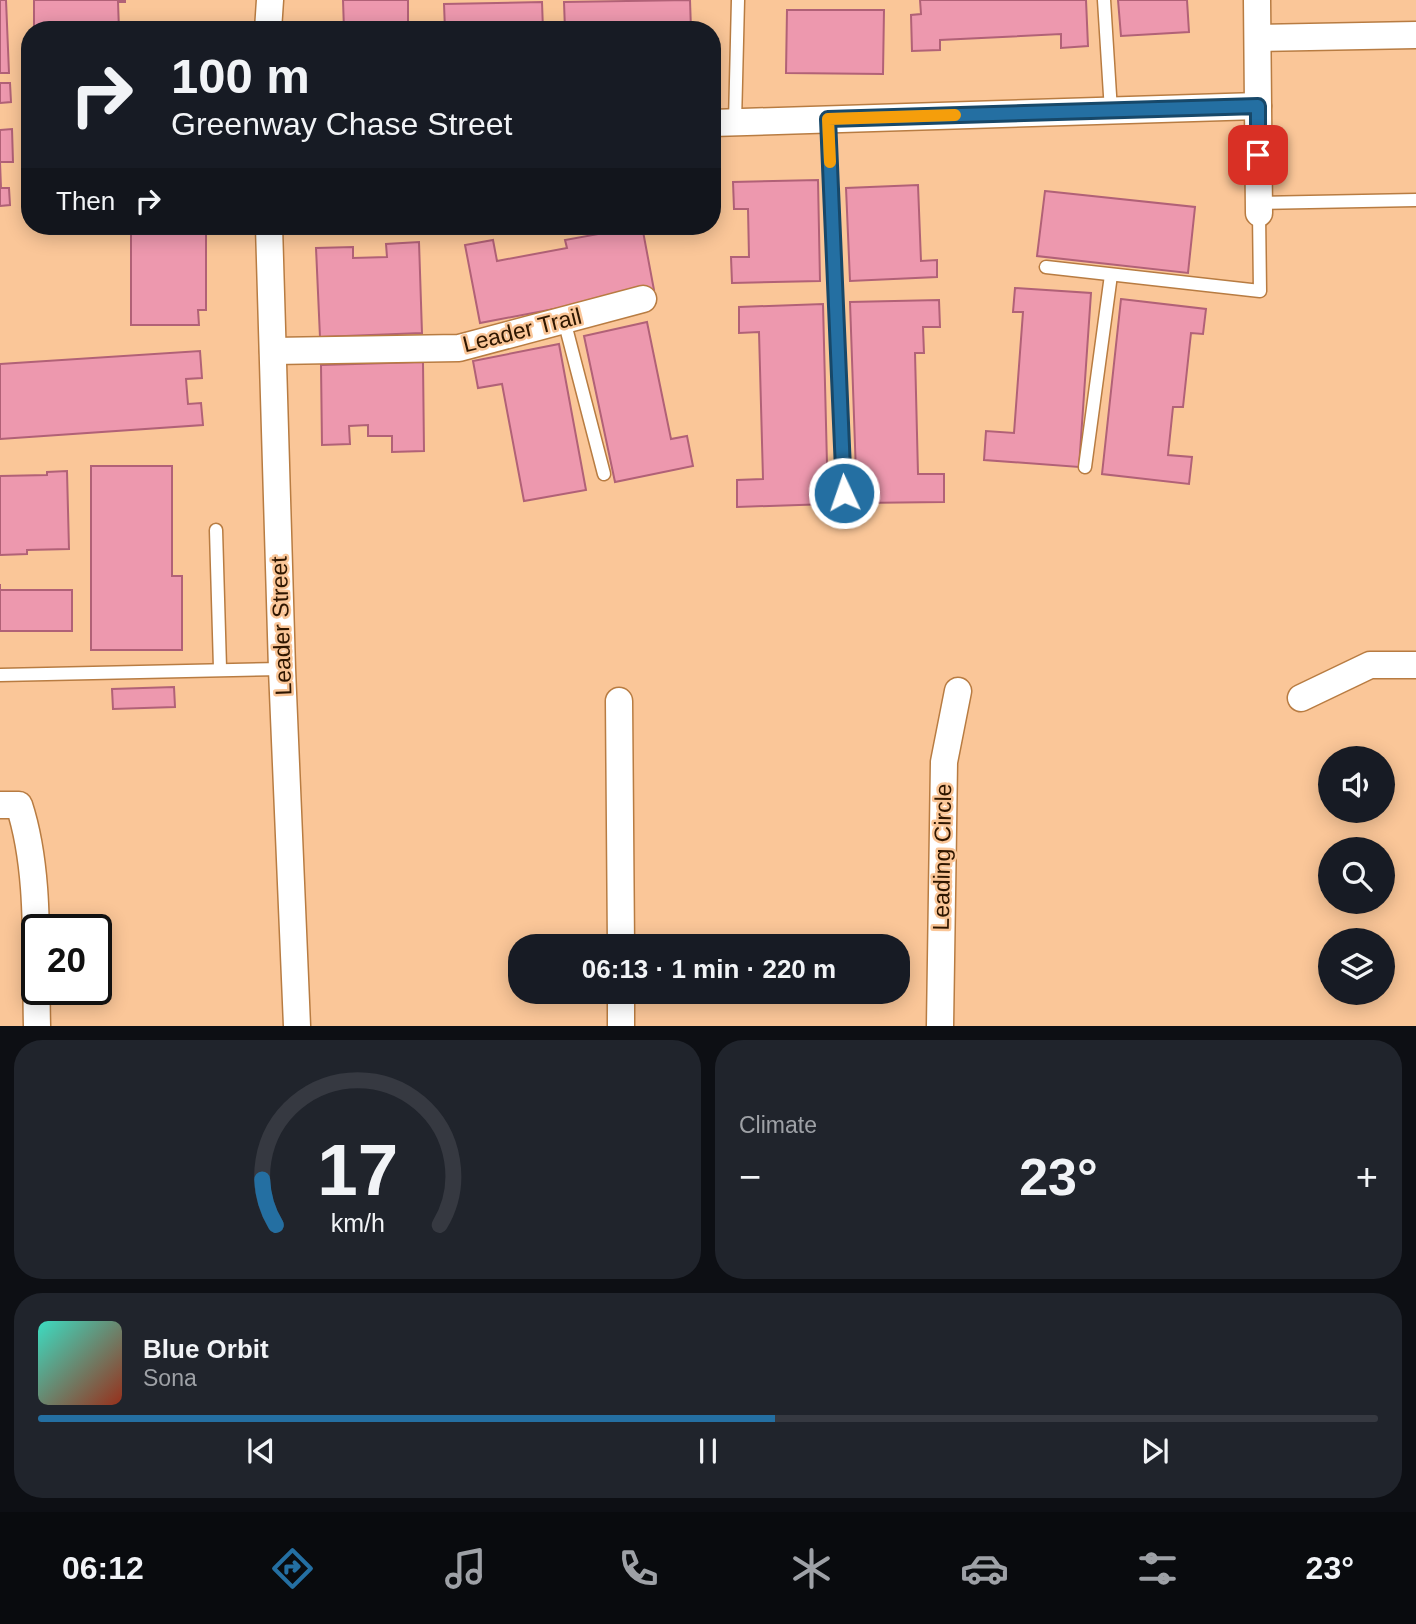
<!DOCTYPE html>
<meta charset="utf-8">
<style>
body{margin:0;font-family:Helvetica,sans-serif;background:#20242c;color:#f1f3f6;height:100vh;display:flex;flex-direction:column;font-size:26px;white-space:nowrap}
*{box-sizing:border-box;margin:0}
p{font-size:23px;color:#9ea1a6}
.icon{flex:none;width:38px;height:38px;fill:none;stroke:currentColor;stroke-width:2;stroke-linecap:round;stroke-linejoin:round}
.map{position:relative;height:1026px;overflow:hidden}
.details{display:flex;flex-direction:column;gap:14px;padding:14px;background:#0d0f14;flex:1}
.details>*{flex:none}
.guide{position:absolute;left:21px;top:21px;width:700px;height:214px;border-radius:28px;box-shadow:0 4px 18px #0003;background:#171b24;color:#f1f3f6;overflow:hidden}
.controls{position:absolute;left:1318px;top:746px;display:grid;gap:14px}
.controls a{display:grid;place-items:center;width:77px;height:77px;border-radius:50%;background:#171b24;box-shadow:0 4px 18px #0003;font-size:35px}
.speed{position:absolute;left:21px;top:914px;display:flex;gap:14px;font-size:35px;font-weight:700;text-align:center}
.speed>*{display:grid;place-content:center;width:91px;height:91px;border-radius:50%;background:#171b24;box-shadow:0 4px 18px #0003;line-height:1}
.speed .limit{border:4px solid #111;border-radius:10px;background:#fff;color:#111}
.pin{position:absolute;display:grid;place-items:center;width:60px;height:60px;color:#fff;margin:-30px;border-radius:14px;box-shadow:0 4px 10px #0006}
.me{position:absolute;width:77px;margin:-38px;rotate:357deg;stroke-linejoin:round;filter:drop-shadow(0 0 5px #0008)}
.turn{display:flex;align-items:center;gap:24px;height:147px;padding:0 35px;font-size:32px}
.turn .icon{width:91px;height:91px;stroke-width:2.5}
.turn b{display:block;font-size:49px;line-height:60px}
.then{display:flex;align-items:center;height:66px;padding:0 35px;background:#0003;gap:14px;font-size:26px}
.big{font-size:52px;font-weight:700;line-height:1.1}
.details .tile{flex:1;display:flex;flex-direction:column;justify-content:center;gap:10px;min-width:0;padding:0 24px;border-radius:28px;background:#20242c}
.details .dial{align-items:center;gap:0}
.dial svg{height:182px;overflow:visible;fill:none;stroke:#363941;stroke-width:7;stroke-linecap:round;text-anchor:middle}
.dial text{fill:#f1f3f6;stroke:none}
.song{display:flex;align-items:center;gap:21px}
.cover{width:84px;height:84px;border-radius:10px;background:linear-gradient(135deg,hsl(170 70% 55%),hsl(10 70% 35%))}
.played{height:7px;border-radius:4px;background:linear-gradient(90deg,#246fa2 55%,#363941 55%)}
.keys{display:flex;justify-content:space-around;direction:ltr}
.heat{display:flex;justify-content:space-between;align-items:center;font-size:38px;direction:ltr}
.details .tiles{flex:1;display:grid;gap:14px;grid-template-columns:1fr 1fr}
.tile:last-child{grid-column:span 2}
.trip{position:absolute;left:508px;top:934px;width:402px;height:70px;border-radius:28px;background:#171b24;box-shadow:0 4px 18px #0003;font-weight:700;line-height:70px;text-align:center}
.menu{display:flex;height:112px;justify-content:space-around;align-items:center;background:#090b0e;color:#9ea1a6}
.menu .icon{width:49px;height:49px}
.menu .active{color:#246fa2}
.menu b{font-size:32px;color:#f1f3f6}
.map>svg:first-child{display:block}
.building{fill:#ed98ae;stroke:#b16177;stroke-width:2}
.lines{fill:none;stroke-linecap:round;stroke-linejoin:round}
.service-casing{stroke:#b87c42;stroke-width:15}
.minor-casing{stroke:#b87c42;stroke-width:29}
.service{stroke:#fff;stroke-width:12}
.minor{stroke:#fff;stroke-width:26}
.route-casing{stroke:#174869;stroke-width:18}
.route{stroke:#246fa2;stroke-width:12}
.slow{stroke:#f59e0b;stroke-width:12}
.labels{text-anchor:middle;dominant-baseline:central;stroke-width:5;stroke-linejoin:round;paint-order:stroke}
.street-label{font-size:23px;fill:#2e1600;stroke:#fac698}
</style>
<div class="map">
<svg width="1416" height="1026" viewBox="0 0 1416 1026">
<rect width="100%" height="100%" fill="#fac698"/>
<g class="building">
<polygon points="0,0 6,0 9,73 0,73"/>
<polygon points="34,0 125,0 125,2 118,2 119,30 34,30"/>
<polygon points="343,0 408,0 408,30 344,30"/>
<polygon points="690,0 691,30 565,30 564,2"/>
<polygon points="920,0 1086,0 1088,46 1061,48 1061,34 940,40 940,50 912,51 911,15 921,14"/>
<polygon points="1118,0 1187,0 1189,32 1121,36"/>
<polygon points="542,2 543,30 445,30 444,4"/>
<polygon points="787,10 884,10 883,74 786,73"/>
<polygon points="0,83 10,83 11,102 0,103"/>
<polygon points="12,129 13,162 0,162 1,188 9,188 10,205 0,206 0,130"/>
<polygon points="818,180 820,281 732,283 731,257 749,257 748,209 734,209 733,182"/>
<polygon points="918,185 921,261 937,260 937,277 850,281 846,188"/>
<polygon points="1045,191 1195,207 1188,273 1037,256"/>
<polygon points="131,226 206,226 206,310 198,310 199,325 131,325"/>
<polygon points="614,226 642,226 654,290 480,323 465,245 493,240 497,261 567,248 565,240 615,231"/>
<polygon points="419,242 422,333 320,337 316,248 353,247 353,258 387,257 386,244"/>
<polygon points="1015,288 1091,293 1079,467 984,460 986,431 1014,433 1023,312 1013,312"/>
<polygon points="1121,299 1206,309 1203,334 1191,333 1183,407 1173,407 1168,455 1192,457 1189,484 1102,474"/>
<polygon points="939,300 940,327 923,327 924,353 915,353 918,474 944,474 944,502 857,503 850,302"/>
<polygon points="823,304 828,504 737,507 737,480 763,479 759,332 739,333 739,307"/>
<polygon points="647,322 671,439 687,436 693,466 615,482 584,336"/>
<polygon points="559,344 586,490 524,501 502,384 478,388 473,361"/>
<polygon points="200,351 202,378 186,379 188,404 201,403 203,425 0,439 0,364"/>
<polygon points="423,362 424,451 392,452 392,436 368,436 368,425 349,426 350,444 322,445 321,365"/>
<polygon points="91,466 172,466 172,576 182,576 182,650 91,650"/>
<polygon points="67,471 69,549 27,550 27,554 0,555 0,476 47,475 47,472"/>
<polygon points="0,584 0,590 72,590 72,631 0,631"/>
<polygon points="174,687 175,707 113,709 112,689"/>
</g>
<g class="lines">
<defs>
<g id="service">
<polyline points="1104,0 1111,111"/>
<polyline points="828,119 844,493"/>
<polyline points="735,122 738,0"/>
<polyline points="1259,203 1416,200"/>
<polyline points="1046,267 1260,291 1259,213"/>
<polyline points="564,320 604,474"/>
<polyline points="1085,467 1111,275"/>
<polyline points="216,530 220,668"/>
<polyline points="0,675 282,669"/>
</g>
<g id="minor">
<polyline points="1257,0 1259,213"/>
<polyline points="268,30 270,0"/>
<polyline points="1258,38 1416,35"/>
<polyline points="712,123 1258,106"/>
<polyline points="269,226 282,669 297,1026"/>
<polyline points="273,351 459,348 643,299"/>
<polyline points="1301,698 1370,665 1416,665"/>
<polyline points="619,701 621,947"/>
<path d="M 0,805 L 19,805 C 41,872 35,955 37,1026"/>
<polyline points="621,992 621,1026"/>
<polyline points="940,1026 944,762 958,691"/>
</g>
</defs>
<use href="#service" class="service-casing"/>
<use href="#minor" class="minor-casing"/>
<use href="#service" class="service"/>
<use href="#minor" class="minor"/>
</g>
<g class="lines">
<defs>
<polyline id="route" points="844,493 828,119 1258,106 1258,155"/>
</defs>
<use href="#route" class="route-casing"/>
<use href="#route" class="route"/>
<polyline class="slow" points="830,162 828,119 955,115"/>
</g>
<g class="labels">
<g class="street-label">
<text transform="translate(522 330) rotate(-14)">Leader Trail</text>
<text transform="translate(281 626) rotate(-92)">Leader Street</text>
<text transform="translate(942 857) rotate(-89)">Leading Circle</text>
</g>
</g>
</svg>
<div class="controls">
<a><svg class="icon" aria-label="sound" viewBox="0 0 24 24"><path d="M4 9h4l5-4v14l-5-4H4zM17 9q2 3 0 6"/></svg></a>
<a><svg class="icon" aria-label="search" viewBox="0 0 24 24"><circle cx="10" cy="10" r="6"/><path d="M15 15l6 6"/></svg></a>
<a><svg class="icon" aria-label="layers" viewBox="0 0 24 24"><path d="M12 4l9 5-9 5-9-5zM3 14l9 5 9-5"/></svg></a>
</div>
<div class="speed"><div class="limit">20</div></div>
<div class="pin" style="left:1258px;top:155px;background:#d93025"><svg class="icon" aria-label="arrive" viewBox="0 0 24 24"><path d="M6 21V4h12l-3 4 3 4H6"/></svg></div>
<svg class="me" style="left:844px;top:493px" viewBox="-20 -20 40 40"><circle r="17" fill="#246fa2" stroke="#fff" stroke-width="3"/><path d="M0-11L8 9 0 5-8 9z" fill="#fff"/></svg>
<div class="trip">06:13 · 1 min · 220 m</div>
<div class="guide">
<div class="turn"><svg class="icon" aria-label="right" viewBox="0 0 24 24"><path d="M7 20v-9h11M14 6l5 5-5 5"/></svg><div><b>100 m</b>Greenway Chase Street</div></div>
<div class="then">Then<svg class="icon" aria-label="right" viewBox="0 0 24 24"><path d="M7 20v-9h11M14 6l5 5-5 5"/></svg></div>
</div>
</div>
<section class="details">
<div class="tiles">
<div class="tile dial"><svg viewBox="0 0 100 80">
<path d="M14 69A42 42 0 1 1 86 69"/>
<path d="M14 69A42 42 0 0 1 8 49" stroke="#246fa2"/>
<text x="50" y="56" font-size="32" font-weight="700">17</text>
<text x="50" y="72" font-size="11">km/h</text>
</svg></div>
<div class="tile"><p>Climate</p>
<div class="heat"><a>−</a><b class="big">23°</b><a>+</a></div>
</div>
<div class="tile">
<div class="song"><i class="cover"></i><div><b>Blue Orbit</b><p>Sona</p></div></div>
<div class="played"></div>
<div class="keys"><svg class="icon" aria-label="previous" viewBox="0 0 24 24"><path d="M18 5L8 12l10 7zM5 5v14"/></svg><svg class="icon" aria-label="pause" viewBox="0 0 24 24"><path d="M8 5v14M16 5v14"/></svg><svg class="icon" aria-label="next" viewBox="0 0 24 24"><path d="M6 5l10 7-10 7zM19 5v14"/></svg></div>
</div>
</div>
</section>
<nav class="menu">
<b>06:12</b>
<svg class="icon active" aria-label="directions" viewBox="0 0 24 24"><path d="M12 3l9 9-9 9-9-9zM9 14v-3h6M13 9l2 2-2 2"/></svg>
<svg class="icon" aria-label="music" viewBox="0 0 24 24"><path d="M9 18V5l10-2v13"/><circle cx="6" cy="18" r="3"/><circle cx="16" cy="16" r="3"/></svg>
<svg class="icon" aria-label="phone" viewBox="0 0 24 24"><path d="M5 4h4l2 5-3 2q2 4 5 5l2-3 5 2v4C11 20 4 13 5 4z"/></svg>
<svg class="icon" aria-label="climate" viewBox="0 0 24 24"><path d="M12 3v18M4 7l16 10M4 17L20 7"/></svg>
<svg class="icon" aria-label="car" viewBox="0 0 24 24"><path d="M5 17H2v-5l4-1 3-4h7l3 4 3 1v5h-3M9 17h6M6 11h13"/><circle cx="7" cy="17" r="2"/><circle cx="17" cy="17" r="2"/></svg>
<svg class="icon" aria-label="filters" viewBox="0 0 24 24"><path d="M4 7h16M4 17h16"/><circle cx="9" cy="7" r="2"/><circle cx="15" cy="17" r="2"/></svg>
<b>23°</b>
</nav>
